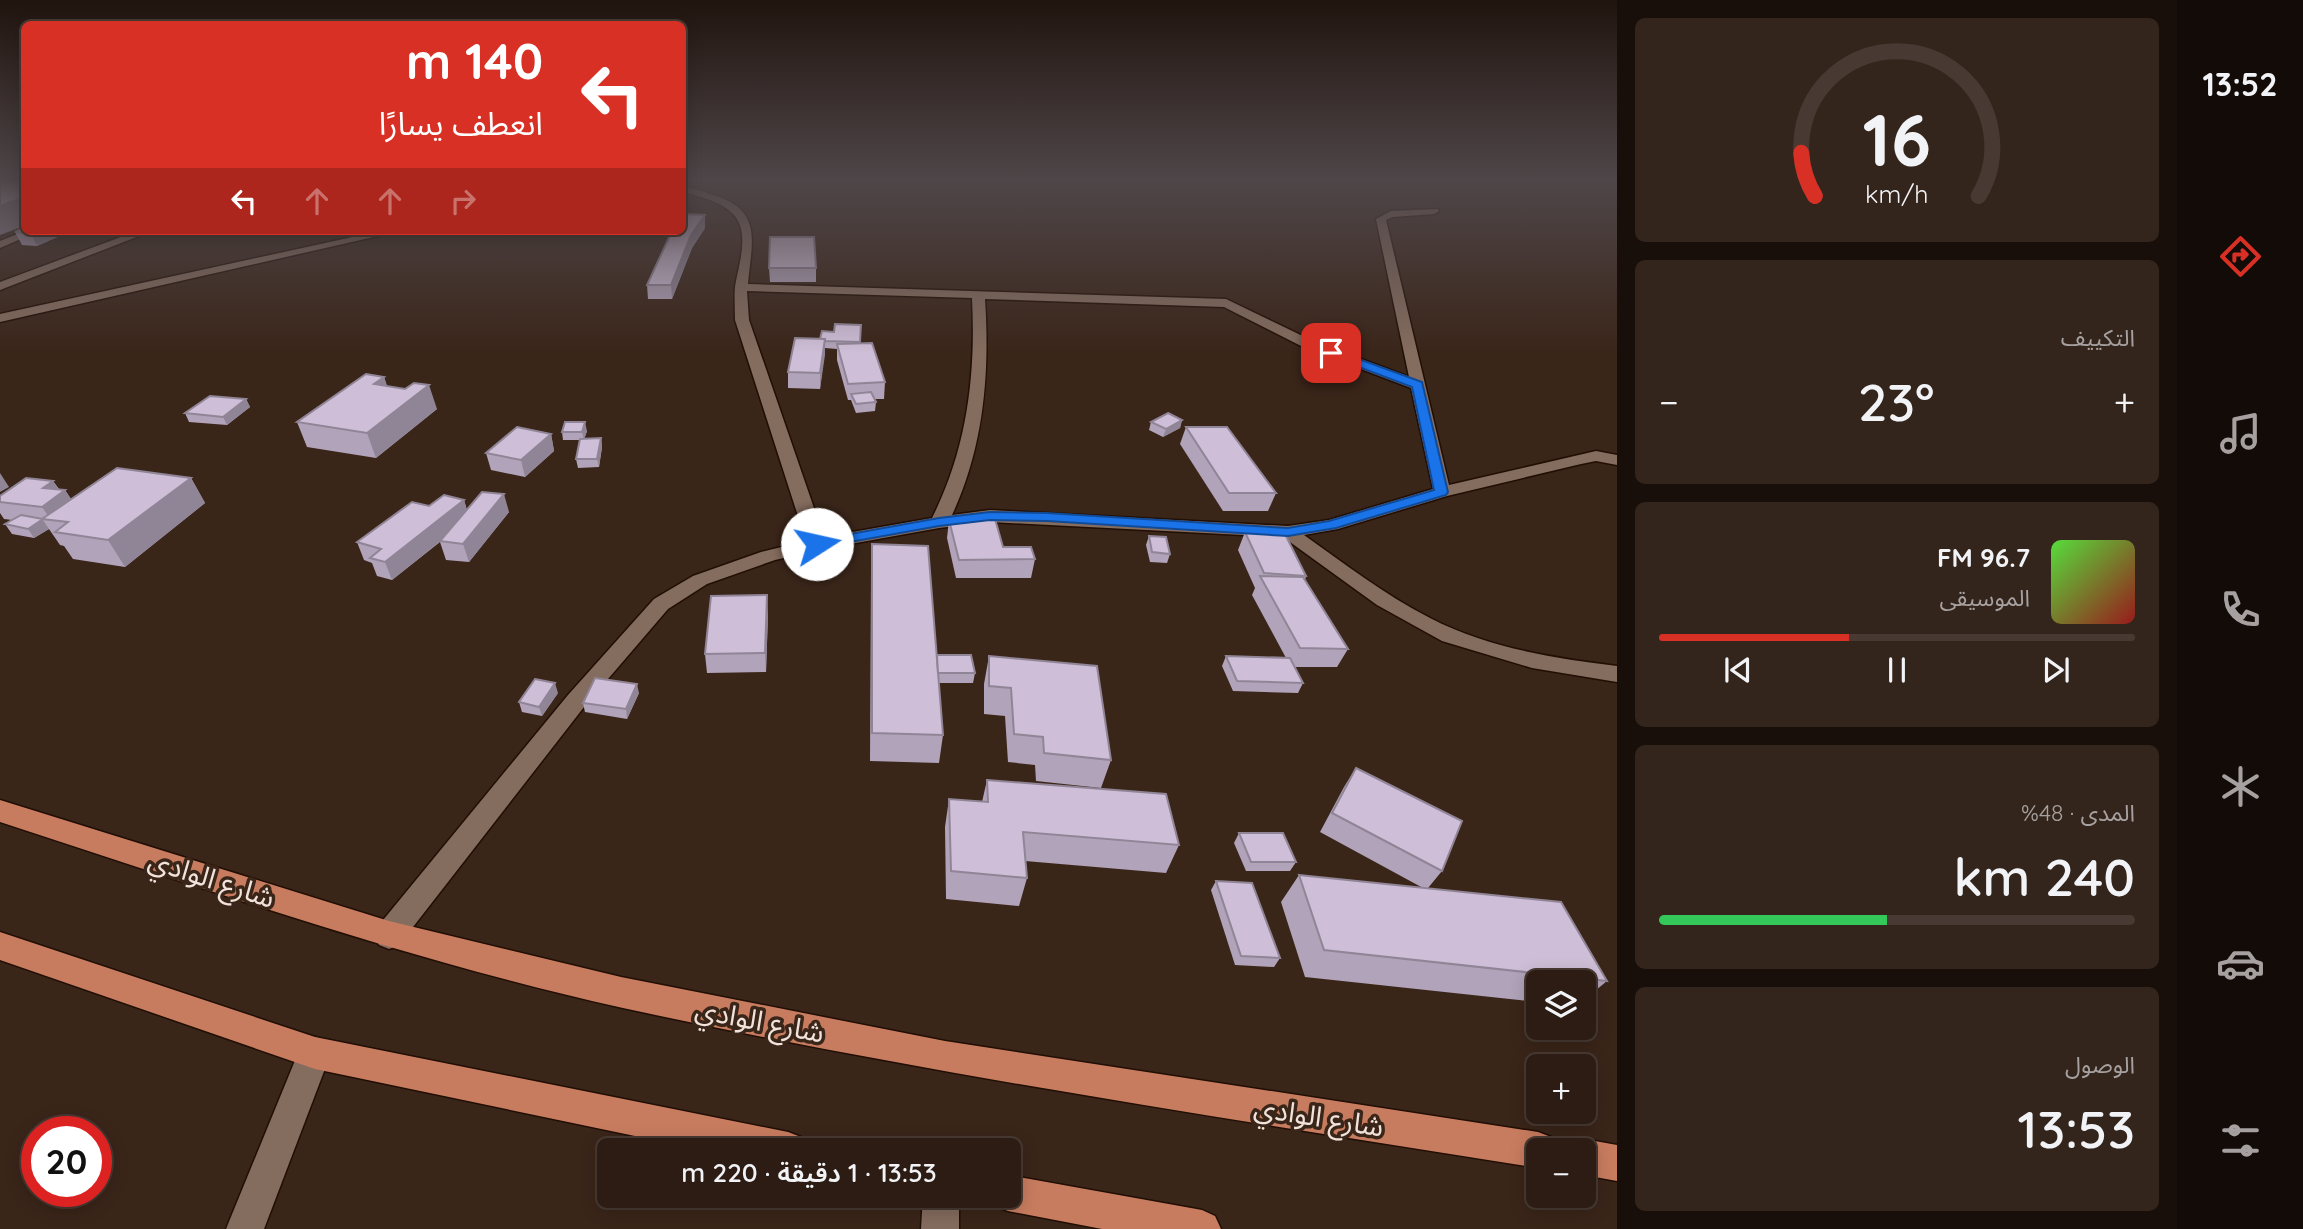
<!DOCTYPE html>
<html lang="ar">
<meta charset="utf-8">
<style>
body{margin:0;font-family:Quicksand,"Noto Sans Arabic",sans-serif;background:#34251c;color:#f1f3f6;direction:rtl;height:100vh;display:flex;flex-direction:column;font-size:26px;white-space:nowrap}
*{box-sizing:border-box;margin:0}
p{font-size:23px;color:#a6a1a0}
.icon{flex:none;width:38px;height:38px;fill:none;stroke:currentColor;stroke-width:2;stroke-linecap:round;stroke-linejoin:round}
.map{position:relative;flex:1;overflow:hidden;direction:ltr}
.side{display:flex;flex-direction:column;gap:18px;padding:18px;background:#180f0a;width:560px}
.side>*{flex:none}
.hud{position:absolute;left:21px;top:21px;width:665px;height:214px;border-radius:10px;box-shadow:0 4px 18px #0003,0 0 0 2px #483a33;direction:rtl;background:#d93025;color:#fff;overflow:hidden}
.controls{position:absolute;left:1526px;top:970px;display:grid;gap:14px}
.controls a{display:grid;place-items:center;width:70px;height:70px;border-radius:10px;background:#2c1c13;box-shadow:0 4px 18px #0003,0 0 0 2px #483a33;font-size:35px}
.speed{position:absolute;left:21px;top:1116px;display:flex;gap:14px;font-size:35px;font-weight:700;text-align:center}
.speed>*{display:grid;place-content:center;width:91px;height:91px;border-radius:50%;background:#2c1c13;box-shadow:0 4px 18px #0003,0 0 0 2px #483a33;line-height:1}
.speed .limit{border:10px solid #d22;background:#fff;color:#111}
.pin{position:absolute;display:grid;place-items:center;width:60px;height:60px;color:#fff;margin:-30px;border-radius:14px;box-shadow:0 4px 10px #0006}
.me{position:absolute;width:77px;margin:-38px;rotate:80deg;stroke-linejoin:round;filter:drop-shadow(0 0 5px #0008)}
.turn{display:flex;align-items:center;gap:24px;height:147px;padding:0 28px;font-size:32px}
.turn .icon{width:91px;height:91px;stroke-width:2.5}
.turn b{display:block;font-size:49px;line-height:60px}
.lanes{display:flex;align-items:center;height:66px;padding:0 28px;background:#0003;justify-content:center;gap:35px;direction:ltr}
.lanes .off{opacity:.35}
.big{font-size:52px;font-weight:600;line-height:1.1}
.side .widget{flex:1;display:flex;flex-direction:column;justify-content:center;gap:10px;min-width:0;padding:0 24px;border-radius:10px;background:#34251c}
.side .dial{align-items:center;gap:0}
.dial svg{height:182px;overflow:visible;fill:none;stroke:#483a33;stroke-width:7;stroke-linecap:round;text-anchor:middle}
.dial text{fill:#f1f3f6;stroke:none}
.song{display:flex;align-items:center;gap:21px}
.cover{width:84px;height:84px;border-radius:10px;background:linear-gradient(135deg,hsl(110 70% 55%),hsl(0 70% 35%))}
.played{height:7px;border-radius:4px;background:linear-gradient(90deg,#d93025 40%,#483a33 40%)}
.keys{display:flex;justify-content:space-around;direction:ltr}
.heat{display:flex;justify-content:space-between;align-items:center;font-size:38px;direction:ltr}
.charge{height:10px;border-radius:5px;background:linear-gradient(90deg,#34c759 48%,#483a33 0)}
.trip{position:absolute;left:597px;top:1138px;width:424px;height:70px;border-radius:10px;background:#2c1c13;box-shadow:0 4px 18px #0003,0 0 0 2px #483a33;font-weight:600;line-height:70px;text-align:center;direction:rtl}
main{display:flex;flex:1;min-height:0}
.tabs{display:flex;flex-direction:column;width:126px;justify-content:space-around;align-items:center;background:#120b08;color:#a6a1a0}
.tabs .icon{width:49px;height:49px}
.tabs .current{color:#d93025}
.tabs b{font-size:32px;color:#f1f3f6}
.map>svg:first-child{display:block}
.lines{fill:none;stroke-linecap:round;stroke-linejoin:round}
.minor-casing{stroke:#210e04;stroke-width:3}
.major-casing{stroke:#210e04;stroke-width:3}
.minor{fill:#846c5e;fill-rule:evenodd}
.major{fill:#c87c5f;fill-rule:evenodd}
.wall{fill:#b1a3b9}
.shaded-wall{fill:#908596}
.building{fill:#cebed7;stroke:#908596;stroke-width:2}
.route{fill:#1a73e8;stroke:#114b97;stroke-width:2}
.labels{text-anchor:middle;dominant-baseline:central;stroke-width:7;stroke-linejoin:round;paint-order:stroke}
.near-street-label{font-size:28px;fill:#f1e3db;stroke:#3a2519}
</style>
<main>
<nav class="tabs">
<b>13:52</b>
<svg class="icon current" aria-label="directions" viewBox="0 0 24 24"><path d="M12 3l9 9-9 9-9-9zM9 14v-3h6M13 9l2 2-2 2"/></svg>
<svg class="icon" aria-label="music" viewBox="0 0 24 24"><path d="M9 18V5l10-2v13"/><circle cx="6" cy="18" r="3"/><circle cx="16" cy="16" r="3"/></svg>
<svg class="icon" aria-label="phone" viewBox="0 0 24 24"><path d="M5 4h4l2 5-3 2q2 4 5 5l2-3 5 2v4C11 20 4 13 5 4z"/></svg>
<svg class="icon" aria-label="climate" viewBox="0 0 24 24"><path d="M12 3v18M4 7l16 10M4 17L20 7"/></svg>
<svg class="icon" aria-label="car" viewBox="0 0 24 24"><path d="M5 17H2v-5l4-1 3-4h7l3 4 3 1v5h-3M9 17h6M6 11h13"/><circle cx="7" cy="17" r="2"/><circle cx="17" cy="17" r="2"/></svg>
<svg class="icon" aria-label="filters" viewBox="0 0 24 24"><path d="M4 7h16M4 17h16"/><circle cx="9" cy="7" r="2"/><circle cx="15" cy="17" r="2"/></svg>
</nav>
<section class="side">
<div class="widget dial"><svg viewBox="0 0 100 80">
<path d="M14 69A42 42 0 1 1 86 69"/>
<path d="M14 69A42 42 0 0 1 8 50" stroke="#d93025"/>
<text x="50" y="56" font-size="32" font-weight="700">16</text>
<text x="50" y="72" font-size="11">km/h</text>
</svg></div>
<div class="widget"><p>التكييف</p>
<div class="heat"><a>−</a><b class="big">23°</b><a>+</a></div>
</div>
<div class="widget">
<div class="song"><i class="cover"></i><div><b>96.7 FM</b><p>الموسيقى</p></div></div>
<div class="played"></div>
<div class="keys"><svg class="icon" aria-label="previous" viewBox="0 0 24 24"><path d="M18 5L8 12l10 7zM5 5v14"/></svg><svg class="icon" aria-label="pause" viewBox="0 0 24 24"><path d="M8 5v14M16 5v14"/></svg><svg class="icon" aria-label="next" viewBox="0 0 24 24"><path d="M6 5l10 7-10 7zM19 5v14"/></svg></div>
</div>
<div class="widget"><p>المدى · 48%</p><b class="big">240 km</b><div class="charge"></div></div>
<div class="widget"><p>الوصول</p><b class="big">13:53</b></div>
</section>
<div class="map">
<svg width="1617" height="1229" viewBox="0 0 1617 1229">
<rect width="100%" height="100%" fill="#3a2519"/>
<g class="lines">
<defs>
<g id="minor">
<path d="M 684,188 C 694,187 706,193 716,196 C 764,211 751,245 748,284 L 1226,299 L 1313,341 L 1409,377 L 1376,219 L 1391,211 L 1438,209 L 1439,211 L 1434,214 L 1393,217 L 1386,220 L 1449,485 L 1596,451 L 1617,455 L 1617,465 L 1596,461 L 1581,464 L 1447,496 L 1338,529 L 1304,535 C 1345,564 1385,595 1430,618 C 1488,648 1553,658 1617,666 L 1617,682 L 1532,668 L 1442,641 L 1377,605 L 1283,537 L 990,522 L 939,528 L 817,550 L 775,560 L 707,584 L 668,609 L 584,707 L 399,945 L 389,949 L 379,945 L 374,935 L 379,925 L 568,695 L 654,599 L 693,576 L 761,552 L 806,541 L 735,320 C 735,309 734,298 735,287 C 738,266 751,232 733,214 C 721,201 700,197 684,192 ZM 747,291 L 972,298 C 976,375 967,449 932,518 L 824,537 L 749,320 ZM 985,299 L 1224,307 L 1303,347 L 1411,388 L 1433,489 L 1329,520 L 1288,526 L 990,510 L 952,515 C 984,447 990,373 985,299 Z"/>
<polygon points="25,231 39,231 0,248 0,241"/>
<polygon points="137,231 152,231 0,290 0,282"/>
<polygon points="380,231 400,231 0,322 0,314"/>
<polygon points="315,1037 327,1041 331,1053 264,1229 226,1229 303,1041"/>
<polygon points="923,1195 959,1195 959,1229 921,1229"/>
</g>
<g id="major">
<path d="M 0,800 L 389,921 L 621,977 L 945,1041 L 1538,1132 L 1551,1137 L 1556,1150 L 1538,1150 L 1538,1168 C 1232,1119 926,1074 623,1008 C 411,961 206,889 0,822 Z"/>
<polygon points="0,932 315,1037 788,1132 801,1137 806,1150 702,1150 315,1069 0,960"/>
<polygon points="1584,1139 1617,1145 1617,1181 1584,1175 1584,1150 1569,1150 1571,1144"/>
<polygon points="1008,1175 1202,1210 1215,1216 1221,1229 1102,1229 1008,1211 995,1206 991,1195 1008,1195"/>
</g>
</defs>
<use href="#minor" class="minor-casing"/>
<use href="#major" class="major-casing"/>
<use href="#minor" class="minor"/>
<use href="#major" class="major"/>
</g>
<g class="wall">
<polygon points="705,228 692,248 672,299 648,299 647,285"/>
<polygon points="71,231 37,246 22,245 15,232"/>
<polygon points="769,268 816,268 816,282 770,282"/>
<polygon points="861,325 860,343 885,382 884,399 874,399 876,402 875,411 856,413 851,400 848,400 837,360 837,349 825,348 820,389 788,388 788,372 820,339 834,332"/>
<polygon points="384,377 387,386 437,409 376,458 307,447 297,422"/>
<polygon points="246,399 250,407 227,425 189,422 185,413"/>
<polygon points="1182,420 1180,428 1163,437 1149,430 1151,422"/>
<polygon points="1186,427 1276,493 1268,511 1223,511 1180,444"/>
<polygon points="587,431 584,439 601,438 602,447 599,467 578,468 576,459 580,440 563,440 562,432"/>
<polygon points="551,434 554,451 525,477 491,470 486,453"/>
<polygon points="191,478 205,503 125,567 73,559 64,546 60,545 49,529 34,538 12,534 5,524 12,520 4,519 0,513 0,495 53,481 59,489 65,490 71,499"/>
<polygon points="464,500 467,510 509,512 469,562 446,560 440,542 392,580 377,576 372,563 364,560 357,542 429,506"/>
<polygon points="949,520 1003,547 1035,559 1031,578 956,578 947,538"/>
<polygon points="1245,532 1306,576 1305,580 1348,649 1337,667 1294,667 1303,683 1298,693 1233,691 1222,666 1226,656 1286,658 1252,595 1255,588 1238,550"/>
<polygon points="1149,536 1170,554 1167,563 1150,562 1146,545"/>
<polygon points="872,544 937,655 975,673 973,683 939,683 943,735 939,763 870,761 871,571"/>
<polygon points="768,614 766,672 707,673 705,654"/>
<polygon points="989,656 1111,760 1101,788 1036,781 1035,765 1008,762 1005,716 984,714 984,684"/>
<polygon points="558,693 542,716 522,712 519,702"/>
<polygon points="639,693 627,719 585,712 583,703"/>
<polygon points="1356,768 1442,871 1428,888 1607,981 1584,1000 1584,982 1538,982 1538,1002 1305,977 1281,902 1299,875 1423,888 1320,832 1344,787"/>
<polygon points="987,780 1179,845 1166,873 1025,861 1027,878 1019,906 946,899 945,827 949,799 982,802"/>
<polygon points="1239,833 1296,862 1290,871 1246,871 1234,843"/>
<polygon points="1216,881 1280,958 1274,967 1235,965 1211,890"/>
</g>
<g class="shaded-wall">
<polygon points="24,197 24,226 0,235 0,206"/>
<polygon points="705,215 705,228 692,248 672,299 671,285 691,235"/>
<polygon points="35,231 71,231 37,246 30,233"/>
<polygon points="825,339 825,355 820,389 820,373"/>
<polygon points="384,377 392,401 374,384"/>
<polygon points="429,385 437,409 376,458 367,433"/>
<polygon points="246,399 250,407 227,425 223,417"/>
<polygon points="1182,420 1180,428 1163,437 1166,429"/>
<polygon points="585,422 587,431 584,440 582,432"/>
<polygon points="551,434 554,451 525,477 521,460"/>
<polygon points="601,438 602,447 599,467 597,459"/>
<polygon points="0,473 9,487 0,492"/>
<polygon points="191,478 205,503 125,567 108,540"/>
<polygon points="53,481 61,493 65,490 77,508 51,520 42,507 43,488"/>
<polygon points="504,494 509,512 469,562 463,544"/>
<polygon points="464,500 469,518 392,580 385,562"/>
<polygon points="43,520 49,529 34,538 28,529"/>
<polygon points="767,595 768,614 766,672 765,653"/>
<polygon points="555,683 558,693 542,716 539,707"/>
<polygon points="637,684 639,693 627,719 626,709"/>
</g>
<g class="building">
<polygon points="0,181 24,181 24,197 0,206"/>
<polygon points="683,214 705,215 691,235 671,285 647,285 672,231 682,231"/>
<polygon points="24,228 24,231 35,231 30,233 15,232"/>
<polygon points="770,237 814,237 816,268 769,268"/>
<polygon points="835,324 861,325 860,342 825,341 825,339 820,339 822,331 834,332"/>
<polygon points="795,338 825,339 820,373 788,372"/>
<polygon points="872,343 885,382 848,384 837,344"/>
<polygon points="366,374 384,377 374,384 405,389 414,383 429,385 367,433 297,422"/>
<polygon points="871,392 876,402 856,404 851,394"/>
<polygon points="210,396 246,399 223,417 185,413"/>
<polygon points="1168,413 1182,420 1166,429 1151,422"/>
<polygon points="565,422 585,422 582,432 562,432"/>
<polygon points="517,427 551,434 521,460 486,453"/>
<polygon points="1186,427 1227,427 1276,493 1229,493"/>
<polygon points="601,438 597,459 576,459 580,439"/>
<polygon points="117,468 191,478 108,540 55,532 68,522 42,519"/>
<polygon points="26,478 53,481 43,488 65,490 42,507 0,502 0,496"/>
<polygon points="482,492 504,494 463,544 440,541"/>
<polygon points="444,495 464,500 385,562 370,558 381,549 357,542 412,502 429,506"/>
<polygon points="21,515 43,519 28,529 5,524"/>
<polygon points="995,519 1003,547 1031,547 1035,559 959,560 949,520"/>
<polygon points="1245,532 1285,534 1306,576 1264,573"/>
<polygon points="1149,536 1166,537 1170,554 1152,552"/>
<polygon points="872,544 928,546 943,735 872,733"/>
<polygon points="1260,576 1303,577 1348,649 1300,648"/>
<polygon points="767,595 765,653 705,654 711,596"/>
<polygon points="937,655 971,655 975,673 938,673"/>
<polygon points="989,656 1097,666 1111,760 1044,753 1043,737 1014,734 1011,688 989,686"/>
<polygon points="1226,656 1290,658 1303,683 1237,681"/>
<polygon points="595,678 637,684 626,709 583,703"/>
<polygon points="535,679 555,683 539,707 519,702"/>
<polygon points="1356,768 1462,821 1442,871 1332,813"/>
<polygon points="987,780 1166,794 1179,845 1023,832 1027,878 951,871 949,799 988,802"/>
<polygon points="1239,833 1283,833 1296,862 1251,862"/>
<polygon points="1299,875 1561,902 1607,981 1324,950"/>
<polygon points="1216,881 1252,883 1280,958 1241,956"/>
</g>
<linearGradient id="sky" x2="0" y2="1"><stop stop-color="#20140e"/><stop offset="0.51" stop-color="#4f4649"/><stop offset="1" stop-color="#4f4649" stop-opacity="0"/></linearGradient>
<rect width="1617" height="353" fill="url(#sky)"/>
<polygon class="route" points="1327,350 1334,350 1422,382 1448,492 1446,495 1336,528 1288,536 1047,521 990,520 939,526 817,548 810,544 817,540 939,518 990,512 1047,513 1288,528 1329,521 1434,490 1412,387 1327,355"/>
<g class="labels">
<g class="near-street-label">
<text transform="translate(212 878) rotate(18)">شارع الوادي</text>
<text transform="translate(760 1020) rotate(11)">شارع الوادي</text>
<text transform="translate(1319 1116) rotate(9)">شارع الوادي</text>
</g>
</g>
</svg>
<div class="controls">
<a><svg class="icon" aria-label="layers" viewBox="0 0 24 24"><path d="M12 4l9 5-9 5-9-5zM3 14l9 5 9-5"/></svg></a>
<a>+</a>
<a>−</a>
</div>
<div class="speed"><div class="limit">20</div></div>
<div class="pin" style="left:1331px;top:353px;background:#d93025"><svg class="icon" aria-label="arrive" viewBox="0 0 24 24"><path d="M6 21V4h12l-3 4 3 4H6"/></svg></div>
<svg class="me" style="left:817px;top:544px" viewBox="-20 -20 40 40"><circle r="19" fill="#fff"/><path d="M0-13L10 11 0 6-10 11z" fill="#1a73e8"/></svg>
<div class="trip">13:53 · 1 دقيقة · 220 m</div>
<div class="hud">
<div class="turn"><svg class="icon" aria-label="left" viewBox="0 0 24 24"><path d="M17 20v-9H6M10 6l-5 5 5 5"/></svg><div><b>140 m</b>انعطف يسارًا</div></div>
<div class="lanes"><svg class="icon" aria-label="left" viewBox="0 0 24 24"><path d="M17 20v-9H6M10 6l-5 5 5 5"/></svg><svg class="icon off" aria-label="ahead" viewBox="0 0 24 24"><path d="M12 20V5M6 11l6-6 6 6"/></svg><svg class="icon off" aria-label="ahead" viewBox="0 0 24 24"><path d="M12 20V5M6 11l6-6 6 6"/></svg><svg class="icon off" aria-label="right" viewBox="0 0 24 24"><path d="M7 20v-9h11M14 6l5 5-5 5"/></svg></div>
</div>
</div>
</main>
